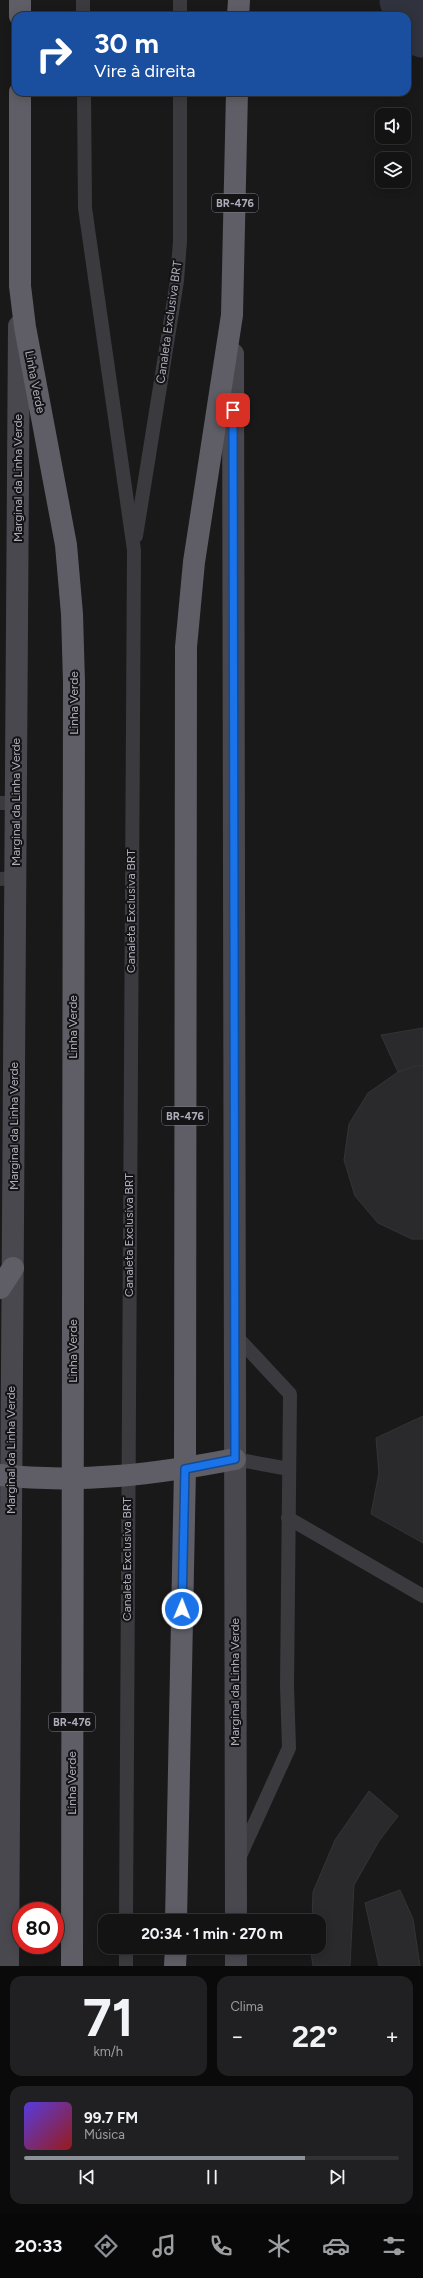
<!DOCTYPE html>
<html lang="pt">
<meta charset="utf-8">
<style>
body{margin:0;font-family:Figtree,sans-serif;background:#202022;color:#f1f3f6;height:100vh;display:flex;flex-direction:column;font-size:15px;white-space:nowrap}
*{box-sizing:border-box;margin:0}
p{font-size:13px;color:#9d9ea0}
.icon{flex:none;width:22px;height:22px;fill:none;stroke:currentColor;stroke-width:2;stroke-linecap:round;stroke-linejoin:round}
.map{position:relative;height:1966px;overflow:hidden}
.panel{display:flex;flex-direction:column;gap:10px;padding:10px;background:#0a0a0b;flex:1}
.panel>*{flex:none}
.top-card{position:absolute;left:12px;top:12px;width:399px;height:84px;border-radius:12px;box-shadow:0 2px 10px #0003,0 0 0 1px #323234;background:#1a4fa0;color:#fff;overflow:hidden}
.controls{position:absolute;left:375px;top:108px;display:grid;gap:8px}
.controls a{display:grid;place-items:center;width:36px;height:36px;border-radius:8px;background:#131314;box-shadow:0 2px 10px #0003,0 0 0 1px #323234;font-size:20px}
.speed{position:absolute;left:12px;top:1902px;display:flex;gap:8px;font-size:20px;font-weight:700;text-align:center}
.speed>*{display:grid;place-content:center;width:52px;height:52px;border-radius:50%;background:#131314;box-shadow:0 2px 10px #0003,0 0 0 1px #323234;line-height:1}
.speed .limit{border:6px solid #d22;background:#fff;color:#111}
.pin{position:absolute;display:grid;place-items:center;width:34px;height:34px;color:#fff;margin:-17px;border-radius:8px;box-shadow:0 2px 6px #0006}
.me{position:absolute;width:44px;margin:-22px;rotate:1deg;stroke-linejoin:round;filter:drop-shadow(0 0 3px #0008)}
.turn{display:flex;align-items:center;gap:14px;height:84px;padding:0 16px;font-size:18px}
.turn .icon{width:52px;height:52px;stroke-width:2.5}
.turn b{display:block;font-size:28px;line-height:34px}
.big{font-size:30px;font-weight:700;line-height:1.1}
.panel .widget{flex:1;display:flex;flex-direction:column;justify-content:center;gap:6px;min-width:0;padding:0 14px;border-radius:12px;background:#202022}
.panel .dial{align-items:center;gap:0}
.dial b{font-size:52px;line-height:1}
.song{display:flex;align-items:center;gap:12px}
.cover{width:48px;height:48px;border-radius:6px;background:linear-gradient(135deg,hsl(250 70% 55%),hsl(0 70% 35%))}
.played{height:4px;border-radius:2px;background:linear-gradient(90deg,#8c9099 75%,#323234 75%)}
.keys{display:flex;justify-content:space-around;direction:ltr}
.heat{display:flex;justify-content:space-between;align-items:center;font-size:22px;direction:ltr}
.panel .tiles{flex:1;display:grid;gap:10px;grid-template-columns:1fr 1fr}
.widget:last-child{grid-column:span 2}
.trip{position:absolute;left:98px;top:1914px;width:228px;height:40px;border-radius:12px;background:#131314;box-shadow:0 2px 10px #0003,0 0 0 1px #323234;font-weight:700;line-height:40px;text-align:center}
.tabs{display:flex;height:64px;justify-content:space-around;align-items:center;background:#080808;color:#9d9ea0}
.tabs .icon{width:28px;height:28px}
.tabs .selected{color:#8c9099}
.tabs b{font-size:18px;color:#f1f3f6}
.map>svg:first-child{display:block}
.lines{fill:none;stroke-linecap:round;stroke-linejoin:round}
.river{stroke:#30323d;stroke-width:55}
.building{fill:#2a292b;stroke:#343336}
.service{stroke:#3b3a3f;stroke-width:14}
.secondary{stroke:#49484f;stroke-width:22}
.trunk{stroke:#5f5e66;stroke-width:22}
.route-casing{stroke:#114b97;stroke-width:10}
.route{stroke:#1a73e8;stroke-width:7}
.labels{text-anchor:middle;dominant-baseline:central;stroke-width:4;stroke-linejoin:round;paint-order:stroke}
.shield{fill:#141315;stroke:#7f7e88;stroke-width:1}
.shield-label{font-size:11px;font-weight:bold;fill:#adacb9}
.street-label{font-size:12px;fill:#adacb9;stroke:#141315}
</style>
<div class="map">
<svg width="423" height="1966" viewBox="0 0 423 1966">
<rect width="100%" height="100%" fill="#19191a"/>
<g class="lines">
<polyline class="river" points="407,0 423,30"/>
</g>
<g class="building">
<polygon points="423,1028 423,1066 398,1072 381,1035"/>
<polygon points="416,1066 423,1066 423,1239 412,1239 378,1223 355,1196 344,1160 349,1124 368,1093 398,1072"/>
<polygon points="423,1416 423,1543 371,1514 379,1473 376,1438"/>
<polygon points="369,1791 398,1816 379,1841 354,1885 350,1966 313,1966 310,1947 319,1947 319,1921 312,1921 313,1892 335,1840"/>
<polygon points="400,1890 413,1919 420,1966 379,1966 365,1903"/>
</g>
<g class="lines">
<g class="service">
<polyline points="83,0 83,16"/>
<polyline points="180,16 180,0"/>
<polyline points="84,92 85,208 134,550 126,1921"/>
<polyline points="136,536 177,281 180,241 180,92"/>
<polyline points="0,803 16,803"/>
<polyline points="0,879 15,878"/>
<polyline points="235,1335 290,1394 287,1686 289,1748 239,1858"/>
<polyline points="235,1459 289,1469"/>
<polyline points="288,1518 423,1596"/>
<polyline points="126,1966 126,1947"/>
</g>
<g class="secondary">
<polyline points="233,354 236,1921"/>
<polyline points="236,1947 236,1966"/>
<polyline points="8,1966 19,326"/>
</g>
<g class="trunk">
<polyline points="20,16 20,0"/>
<polyline points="238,16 239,0"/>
<polyline points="20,92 20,286 25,327 66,545 72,614 74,682 72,1966"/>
<polyline points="0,1288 13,1268"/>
<path d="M 0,1475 C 78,1484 158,1474 235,1459"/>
<polyline points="176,1921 185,1469 186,647 194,562 232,315 237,92"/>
<polyline points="175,1966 176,1947"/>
</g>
</g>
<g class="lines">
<defs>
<polyline id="route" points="182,1609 185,1469 235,1459 233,410"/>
</defs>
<use href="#route" class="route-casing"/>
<use href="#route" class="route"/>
</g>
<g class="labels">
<g class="shield">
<rect x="212" y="194" width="46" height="18" rx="3"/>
<rect x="162" y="1107" width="46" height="18" rx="3"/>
<rect x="49" y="1713" width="46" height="18" rx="3"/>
</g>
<g class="shield-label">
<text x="235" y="203">BR-476</text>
<text x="185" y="1116">BR-476</text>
<text x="72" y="1722">BR-476</text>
</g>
<g class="street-label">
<text transform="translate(169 322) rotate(-82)">Canaleta Exclusiva BRT</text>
<text transform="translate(35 382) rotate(79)">Linha Verde</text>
<text transform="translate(18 478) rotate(-90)">Marginal da Linha Verde</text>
<text transform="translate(74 703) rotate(-90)">Linha Verde</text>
<text transform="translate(16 802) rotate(-90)">Marginal da Linha Verde</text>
<text transform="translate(131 911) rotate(-90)">Canaleta Exclusiva BRT</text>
<text transform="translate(73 1027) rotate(-90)">Linha Verde</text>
<text transform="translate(14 1126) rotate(-90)">Marginal da Linha Verde</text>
<text transform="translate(129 1235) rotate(-90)">Canaleta Exclusiva BRT</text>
<text transform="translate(73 1351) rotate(-90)">Linha Verde</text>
<text transform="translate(11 1450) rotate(-90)">Marginal da Linha Verde</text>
<text transform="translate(127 1559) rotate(-90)">Canaleta Exclusiva BRT</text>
<text transform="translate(235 1682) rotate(-90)">Marginal da Linha Verde</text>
<text transform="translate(72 1783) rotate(-90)">Linha Verde</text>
</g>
</g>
</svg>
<div class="controls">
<a><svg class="icon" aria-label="sound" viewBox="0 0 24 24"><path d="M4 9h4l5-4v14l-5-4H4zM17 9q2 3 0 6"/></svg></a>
<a><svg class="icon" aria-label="layers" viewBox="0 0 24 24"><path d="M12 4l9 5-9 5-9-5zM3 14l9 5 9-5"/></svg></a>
</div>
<div class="speed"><div class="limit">80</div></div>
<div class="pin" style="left:233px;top:410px;background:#d93025"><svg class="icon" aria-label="arrive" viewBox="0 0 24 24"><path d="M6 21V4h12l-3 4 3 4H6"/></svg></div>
<svg class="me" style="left:182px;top:1609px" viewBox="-20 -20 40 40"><circle r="17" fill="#1a73e8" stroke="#fff" stroke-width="3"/><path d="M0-11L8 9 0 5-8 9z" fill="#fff"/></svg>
<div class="trip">20:34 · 1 min · 270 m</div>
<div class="top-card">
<div class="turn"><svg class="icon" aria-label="right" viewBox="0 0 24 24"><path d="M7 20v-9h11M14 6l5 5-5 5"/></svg><div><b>30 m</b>Vire à direita</div></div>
</div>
</div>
<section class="panel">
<div class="tiles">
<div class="widget dial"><b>71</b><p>km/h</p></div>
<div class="widget"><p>Clima</p>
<div class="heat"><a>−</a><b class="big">22°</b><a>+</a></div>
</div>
<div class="widget">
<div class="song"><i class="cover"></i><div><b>99.7 FM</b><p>Música</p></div></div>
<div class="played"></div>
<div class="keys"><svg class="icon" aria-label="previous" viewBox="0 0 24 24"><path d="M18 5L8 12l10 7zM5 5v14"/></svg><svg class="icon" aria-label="pause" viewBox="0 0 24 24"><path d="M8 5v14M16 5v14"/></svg><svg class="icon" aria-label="next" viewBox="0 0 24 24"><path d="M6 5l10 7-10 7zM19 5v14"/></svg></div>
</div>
</div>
</section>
<nav class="tabs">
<b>20:33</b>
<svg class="icon selected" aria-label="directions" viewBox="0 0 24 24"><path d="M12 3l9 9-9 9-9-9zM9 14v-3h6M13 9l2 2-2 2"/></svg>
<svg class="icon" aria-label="music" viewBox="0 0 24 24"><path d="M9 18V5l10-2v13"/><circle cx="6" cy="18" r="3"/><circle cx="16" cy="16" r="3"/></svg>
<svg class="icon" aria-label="phone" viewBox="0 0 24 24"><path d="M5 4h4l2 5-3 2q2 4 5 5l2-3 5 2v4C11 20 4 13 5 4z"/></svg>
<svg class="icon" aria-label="climate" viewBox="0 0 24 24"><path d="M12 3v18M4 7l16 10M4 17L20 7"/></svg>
<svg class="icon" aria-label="car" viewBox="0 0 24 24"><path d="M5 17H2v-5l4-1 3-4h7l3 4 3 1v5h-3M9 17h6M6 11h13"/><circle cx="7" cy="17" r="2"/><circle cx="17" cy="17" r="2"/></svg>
<svg class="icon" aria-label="filters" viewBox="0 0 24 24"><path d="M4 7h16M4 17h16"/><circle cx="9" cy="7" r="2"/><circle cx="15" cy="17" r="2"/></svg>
</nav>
